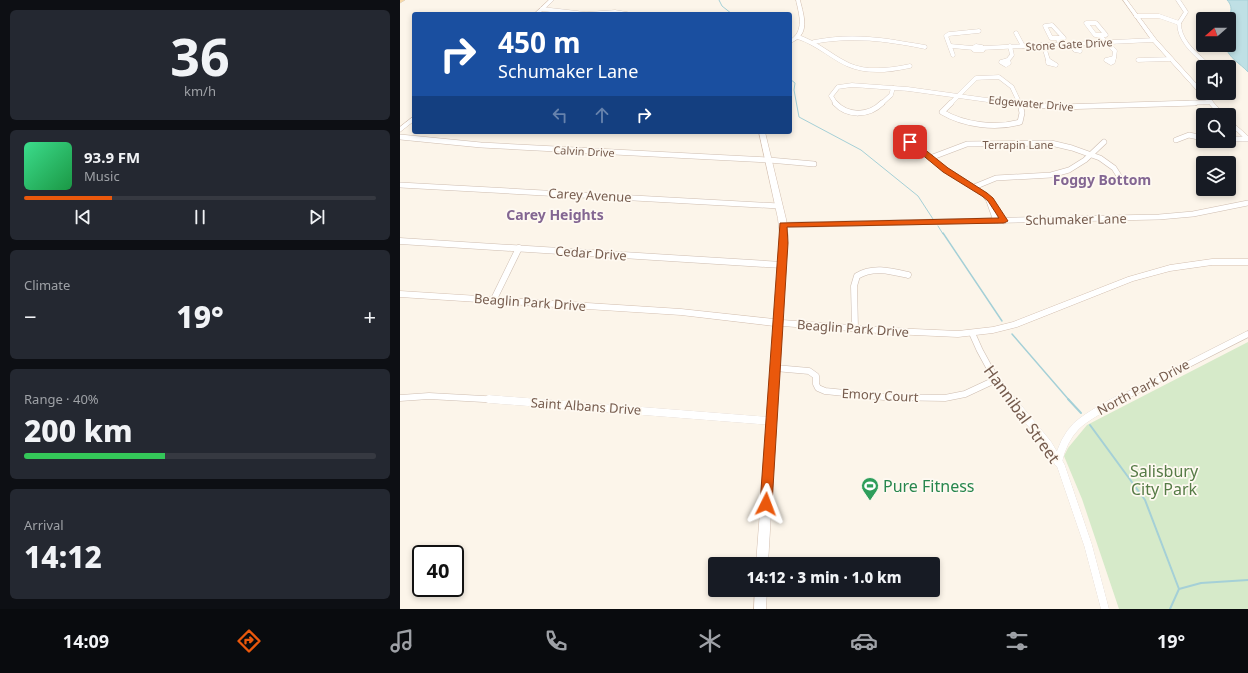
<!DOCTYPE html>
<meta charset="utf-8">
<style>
body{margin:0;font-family:"Noto Sans",sans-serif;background:#242831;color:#f1f3f6;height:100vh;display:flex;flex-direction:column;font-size:15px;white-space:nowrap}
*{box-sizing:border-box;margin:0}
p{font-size:13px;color:#9ea1a6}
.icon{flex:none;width:22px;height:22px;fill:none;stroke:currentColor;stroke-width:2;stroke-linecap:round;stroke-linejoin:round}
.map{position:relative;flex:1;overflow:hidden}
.drawer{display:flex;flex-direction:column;gap:10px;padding:10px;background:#0d0f14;width:400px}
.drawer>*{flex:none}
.hud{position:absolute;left:12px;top:12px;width:380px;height:122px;border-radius:4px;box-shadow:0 2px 6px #0003;background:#1a4fa0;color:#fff;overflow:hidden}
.needle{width:26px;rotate:250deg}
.fabs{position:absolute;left:796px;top:12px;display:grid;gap:8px}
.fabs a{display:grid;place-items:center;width:40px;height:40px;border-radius:4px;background:#171b24;box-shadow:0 2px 6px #0003;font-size:20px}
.speed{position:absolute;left:12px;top:545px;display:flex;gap:8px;font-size:20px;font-weight:700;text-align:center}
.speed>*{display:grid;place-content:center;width:52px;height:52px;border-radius:50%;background:#171b24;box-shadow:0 2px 6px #0003;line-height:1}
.speed .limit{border:2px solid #111;border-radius:6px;background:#fff;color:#111}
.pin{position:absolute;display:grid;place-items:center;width:34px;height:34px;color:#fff;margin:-17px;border-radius:8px;box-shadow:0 2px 6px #0006}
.me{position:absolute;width:44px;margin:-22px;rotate:3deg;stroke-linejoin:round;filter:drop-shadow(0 0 3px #0008)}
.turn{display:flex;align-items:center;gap:14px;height:84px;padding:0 20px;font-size:18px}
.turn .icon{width:52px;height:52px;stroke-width:2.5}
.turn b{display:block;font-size:28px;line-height:34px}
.lanes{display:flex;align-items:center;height:38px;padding:0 20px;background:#0003;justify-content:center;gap:20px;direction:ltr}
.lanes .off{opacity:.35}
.big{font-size:30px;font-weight:800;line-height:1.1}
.drawer .tile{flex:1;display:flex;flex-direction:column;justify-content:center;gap:6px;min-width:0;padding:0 14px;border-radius:6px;background:#242831}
.drawer .dial{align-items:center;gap:0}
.dial b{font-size:52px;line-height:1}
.song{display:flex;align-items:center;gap:12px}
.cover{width:48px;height:48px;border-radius:6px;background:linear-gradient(135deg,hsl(150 70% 55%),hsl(140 70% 35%))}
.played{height:4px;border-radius:2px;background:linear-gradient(90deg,#ea580c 25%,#363941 25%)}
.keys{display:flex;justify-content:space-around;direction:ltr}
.heat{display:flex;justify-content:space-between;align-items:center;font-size:22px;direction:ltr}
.charge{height:6px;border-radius:3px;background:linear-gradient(90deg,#34c759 40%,#363941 0)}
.trip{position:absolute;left:308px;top:557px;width:232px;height:40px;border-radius:4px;background:#171b24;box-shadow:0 2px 6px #0003;font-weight:800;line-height:40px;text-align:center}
.menu{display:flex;height:64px;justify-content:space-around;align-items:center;background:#090b0e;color:#9ea1a6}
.menu .icon{width:28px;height:28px}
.menu .on{color:#ea580c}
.menu b{font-size:18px;color:#f1f3f6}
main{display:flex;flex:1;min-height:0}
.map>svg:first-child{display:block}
.green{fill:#d6eac9}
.water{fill:#bfe0e5;stroke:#a5d0d7}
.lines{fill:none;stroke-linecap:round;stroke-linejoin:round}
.stream-far2{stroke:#a5d0d7;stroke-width:1}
.stream-far1{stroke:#a5d0d7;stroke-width:1.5}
.stream{stroke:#a5d0d7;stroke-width:2}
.street-far3-casing{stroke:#cebdb0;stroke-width:4.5}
.street-far2-casing{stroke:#cebdb0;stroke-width:6}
.street-far1-casing{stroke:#cebdb0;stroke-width:7}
.street-casing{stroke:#cebdb0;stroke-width:8}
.secondary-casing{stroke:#d3bfb0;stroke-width:1}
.primary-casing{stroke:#d9d1cd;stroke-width:1}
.street-far3{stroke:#fff;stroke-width:4}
.street-far2{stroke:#fff;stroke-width:5}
.street-far1{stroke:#fff;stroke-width:6}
.street{stroke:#fff;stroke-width:8}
.secondary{fill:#fff;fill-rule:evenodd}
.primary{fill:#f7d8a6;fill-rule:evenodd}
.route{fill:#ea580c;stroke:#983908}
.labels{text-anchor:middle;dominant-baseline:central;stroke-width:3.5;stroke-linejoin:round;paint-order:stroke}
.far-street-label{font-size:11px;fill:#765c4e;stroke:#fef9f1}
.street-label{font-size:13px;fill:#765c4e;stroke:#fef9f1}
.neighbourhood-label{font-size:14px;font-weight:bold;fill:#836692;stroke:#fef9f1}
.near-street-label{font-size:16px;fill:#765c4e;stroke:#fef9f1}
.near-park-label{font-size:16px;fill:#567b46;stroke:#fef9f1}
.near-leisure-label{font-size:16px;fill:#27864d;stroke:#fef9f1;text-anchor:start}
</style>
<main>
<section class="drawer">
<div class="tile dial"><b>36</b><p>km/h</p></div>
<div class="tile">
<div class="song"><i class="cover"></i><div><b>93.9 FM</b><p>Music</p></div></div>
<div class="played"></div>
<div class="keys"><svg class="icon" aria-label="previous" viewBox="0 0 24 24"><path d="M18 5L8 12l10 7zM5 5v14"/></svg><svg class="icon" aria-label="pause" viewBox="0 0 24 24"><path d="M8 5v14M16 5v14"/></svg><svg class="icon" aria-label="next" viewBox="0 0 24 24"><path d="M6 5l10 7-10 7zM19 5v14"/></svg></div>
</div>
<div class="tile"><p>Climate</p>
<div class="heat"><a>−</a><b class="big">19°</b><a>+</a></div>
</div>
<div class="tile"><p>Range · 40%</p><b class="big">200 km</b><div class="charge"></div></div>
<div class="tile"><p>Arrival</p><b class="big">14:12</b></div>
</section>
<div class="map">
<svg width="848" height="609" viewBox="0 0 848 609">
<rect width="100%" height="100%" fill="#fcf5ea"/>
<polygon class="green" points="848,342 848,609 719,609 682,499 664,456 668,448 687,425"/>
<path class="water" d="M 827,0 L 848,0 L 848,72 C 840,63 828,58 825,45 L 829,45 L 829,19 L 819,19 L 830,14 C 832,9 831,4 827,0 Z"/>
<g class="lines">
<g class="stream-far2">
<polyline points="319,0 322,6 332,14"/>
<polyline points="390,79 395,83 394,90 399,117 461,150 518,196 533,219"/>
<polyline points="538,226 543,234"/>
</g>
<g class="stream-far1">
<polyline points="543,233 602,321"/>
<polyline points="612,334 669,400"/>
</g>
<g class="stream">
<polyline points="668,399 681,413"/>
<polyline points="690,425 745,500 779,589"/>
<polyline points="770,609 779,589 801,583 848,580"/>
</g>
<defs>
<g id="street-far3">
<polyline points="778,0 786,12 779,23"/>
<polyline points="142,9 186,14 215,12 227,14"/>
<polyline points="736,16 759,16 779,23"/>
<polygon points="686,23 696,23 706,35 695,35"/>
<path d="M 779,23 C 779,42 797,55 810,67"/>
<polygon points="652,25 664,38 651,38 645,26"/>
<polyline points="616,33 623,46"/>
<polyline points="700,36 715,51 714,58"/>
<path d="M 398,37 C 420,44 430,57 449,65 C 467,73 492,70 510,66"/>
<polyline points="657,38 661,44"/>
<path d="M 414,42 C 452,34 488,40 525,47"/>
<polyline points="670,44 675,50 680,51 676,43"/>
<polyline points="641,45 645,50 648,60"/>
<polyline points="551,46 573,48"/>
<polygon points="576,46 582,47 583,50 574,50 573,48"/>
<polyline points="583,48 754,40"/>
<polyline points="553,55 546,36 549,34 579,31"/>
<polygon points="714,58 713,62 711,63 706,60"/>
<polygon points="608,60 609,63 606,65 601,62"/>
<polyline points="608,60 612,55 610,46"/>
<polygon points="648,60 656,65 648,63"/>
<polyline points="738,60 771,59"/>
<polyline points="804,95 816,93"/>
<polyline points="436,104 431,96 438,87 452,85 508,89 616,104"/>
<polyline points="481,104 491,95 493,88"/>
<polyline points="550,104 576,78 599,77 612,87 620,104"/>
<polyline points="765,104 811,102"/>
</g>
<g id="street-far2">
<path d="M 435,103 C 448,117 469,116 482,103"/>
<path d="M 551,103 L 542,112 C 564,125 596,129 620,122 L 622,113 L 620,103"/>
<polyline points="609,103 660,107 795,103"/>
<polyline points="0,137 81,145 369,160 414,164"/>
<polyline points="829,139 848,139"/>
<polyline points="776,140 789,135 803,138"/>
<polyline points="510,142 546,170 585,195 604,221"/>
<polyline points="530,158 567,144 651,143 672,148 700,158 714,168 721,179"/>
<polyline points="0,185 379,206"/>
<polyline points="574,187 596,178 651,175 669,170 685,160 704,142"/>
<polyline points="589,201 596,221"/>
<polyline points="383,225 759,217 793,214 848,203"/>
</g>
<g id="street-far1">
<polyline points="0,241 382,265"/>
<polyline points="94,299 119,248"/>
<path d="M 455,328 L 454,286 L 457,276 C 473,266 491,271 508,275"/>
<path d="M 572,333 C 582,358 595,379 612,400"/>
<polyline points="375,368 409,371 416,376 416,384 418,388 425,391 484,397 545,398 565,394 595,380"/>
<polyline points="0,398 29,396 102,400"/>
<polyline points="718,400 848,334"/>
</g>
<g id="street">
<polyline points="89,399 371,421"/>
<polyline points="611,399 648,444 661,466 688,545 705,609"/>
<path d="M 658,462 C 667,423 688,417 719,399"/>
</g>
<g id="secondary">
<polygon points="149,0 154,0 139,14 134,14"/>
<path d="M 396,0 L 400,0 C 404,17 411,35 390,43 L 390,40 C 405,31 399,14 396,0 Z"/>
<polygon points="723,0 727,0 756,39 803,91 803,93 805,93 825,115 819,115 752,41"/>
<polygon points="14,116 14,121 0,132 0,127"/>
<polygon points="829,119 848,136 848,141 846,140 829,124"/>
<polygon points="359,132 365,132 386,219 388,236 382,320 492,328 558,331 593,327 613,322 728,277 770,265 812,259 848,259 848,265 812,265 770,271 733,281 617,327 593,333 558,337 492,334 382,326 368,564 356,564 374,326 281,315 0,297 0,291 281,309 374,319 380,236 378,219"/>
<polygon points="355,590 367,590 366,609 354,609"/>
</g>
<polygon id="primary" points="0,0 5,0 0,3"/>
</defs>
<use href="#street-far3" class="street-far3-casing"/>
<use href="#street-far2" class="street-far2-casing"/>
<use href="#street-far1" class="street-far1-casing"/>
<use href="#street" class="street-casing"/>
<use href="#secondary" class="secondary-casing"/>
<use href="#primary" class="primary-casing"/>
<use href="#street-far3" class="street-far3"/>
<use href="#street-far2" class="street-far2"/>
<use href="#street-far1" class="street-far1"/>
<use href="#street" class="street"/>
<use href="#secondary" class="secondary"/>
<use href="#primary" class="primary"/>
</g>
<polygon class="route" points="508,140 513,140 548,168 587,193 593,198 608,221 604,223 387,227 388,243 372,504 370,507 366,509 362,507 360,504 380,223 599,218 588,201 582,196 543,172 508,143"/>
<defs>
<symbol id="stadium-pin" viewBox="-11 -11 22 30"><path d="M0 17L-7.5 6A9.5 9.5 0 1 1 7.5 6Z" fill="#2e9e5b" stroke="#fef9f1"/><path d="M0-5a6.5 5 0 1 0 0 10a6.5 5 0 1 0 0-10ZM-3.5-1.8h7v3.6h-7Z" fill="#fff"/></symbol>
</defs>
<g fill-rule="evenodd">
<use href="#stadium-pin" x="460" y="476" width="20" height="27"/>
</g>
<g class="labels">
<g class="far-street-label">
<text transform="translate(669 44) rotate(-3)">Stone Gate Drive</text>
<text transform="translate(631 103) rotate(5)">Edgewater Drive</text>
<text x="618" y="144">Terrapin Lane</text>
<text transform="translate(184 151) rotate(3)">Calvin Drive</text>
</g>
<g class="street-label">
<text transform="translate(190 195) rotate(3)">Carey Avenue</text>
<text transform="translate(676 219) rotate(-1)">Schumaker Lane</text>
<text transform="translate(191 253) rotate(4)">Cedar Drive</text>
<text transform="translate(130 302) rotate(4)">Beaglin Park Drive</text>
<text transform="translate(453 328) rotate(4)">Beaglin Park Drive</text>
<text transform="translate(743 387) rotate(-28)">North Park Drive</text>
<text transform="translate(480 395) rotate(3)">Emory Court</text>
<text transform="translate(186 406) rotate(4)">Saint Albans Drive</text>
</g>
<g class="neighbourhood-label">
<text x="702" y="179">Foggy Bottom</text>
<text x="155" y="214">Carey Heights</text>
</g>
<g class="near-street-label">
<text transform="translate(622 414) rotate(54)">Hannibal Street</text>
</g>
<g class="near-park-label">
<text x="764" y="471">Salisbury<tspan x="764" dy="18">City Park</tspan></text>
</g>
<g class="near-leisure-label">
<text x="483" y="486">Pure Fitness</text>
</g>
</g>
</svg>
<div class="fabs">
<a><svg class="needle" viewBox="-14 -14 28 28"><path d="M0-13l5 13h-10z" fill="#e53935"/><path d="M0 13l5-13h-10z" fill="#9ea1a6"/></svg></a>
<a><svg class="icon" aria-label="sound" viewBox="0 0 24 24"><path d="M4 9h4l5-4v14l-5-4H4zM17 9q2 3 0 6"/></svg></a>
<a><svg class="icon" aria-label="search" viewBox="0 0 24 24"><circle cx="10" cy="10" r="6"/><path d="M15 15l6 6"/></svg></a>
<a><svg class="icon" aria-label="layers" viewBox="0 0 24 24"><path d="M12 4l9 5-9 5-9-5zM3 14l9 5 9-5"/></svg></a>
</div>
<div class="speed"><div class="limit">40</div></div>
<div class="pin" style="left:510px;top:142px;background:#d93025"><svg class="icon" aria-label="arrive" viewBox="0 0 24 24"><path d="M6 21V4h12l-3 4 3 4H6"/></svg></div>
<svg class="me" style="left:366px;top:504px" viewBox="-20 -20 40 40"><path d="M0-17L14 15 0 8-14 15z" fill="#ea580c" stroke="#fff" stroke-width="4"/></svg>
<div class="trip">14:12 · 3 min · 1.0 km</div>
<div class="hud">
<div class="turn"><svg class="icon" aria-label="right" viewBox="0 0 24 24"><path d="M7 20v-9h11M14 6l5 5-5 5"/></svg><div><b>450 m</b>Schumaker Lane</div></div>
<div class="lanes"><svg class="icon off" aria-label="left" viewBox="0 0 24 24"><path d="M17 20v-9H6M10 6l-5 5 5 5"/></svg><svg class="icon off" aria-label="ahead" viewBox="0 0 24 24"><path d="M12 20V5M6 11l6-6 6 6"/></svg><svg class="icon" aria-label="right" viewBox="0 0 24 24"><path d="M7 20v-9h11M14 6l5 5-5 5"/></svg></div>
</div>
</div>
</main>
<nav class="menu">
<b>14:09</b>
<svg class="icon on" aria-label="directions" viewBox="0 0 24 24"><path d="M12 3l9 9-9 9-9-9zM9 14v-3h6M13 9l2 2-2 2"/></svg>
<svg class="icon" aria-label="music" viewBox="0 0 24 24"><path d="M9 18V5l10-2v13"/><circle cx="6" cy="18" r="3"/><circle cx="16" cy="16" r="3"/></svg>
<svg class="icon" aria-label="phone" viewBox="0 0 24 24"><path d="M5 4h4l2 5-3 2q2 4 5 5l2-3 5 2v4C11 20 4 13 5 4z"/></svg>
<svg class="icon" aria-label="climate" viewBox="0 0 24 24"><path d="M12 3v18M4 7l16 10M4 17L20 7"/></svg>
<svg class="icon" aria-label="car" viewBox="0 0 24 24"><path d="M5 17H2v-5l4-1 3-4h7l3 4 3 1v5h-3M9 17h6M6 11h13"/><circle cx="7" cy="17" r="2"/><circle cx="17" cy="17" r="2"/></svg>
<svg class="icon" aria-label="filters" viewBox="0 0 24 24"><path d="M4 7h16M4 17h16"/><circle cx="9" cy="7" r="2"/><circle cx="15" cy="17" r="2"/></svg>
<b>19°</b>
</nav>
